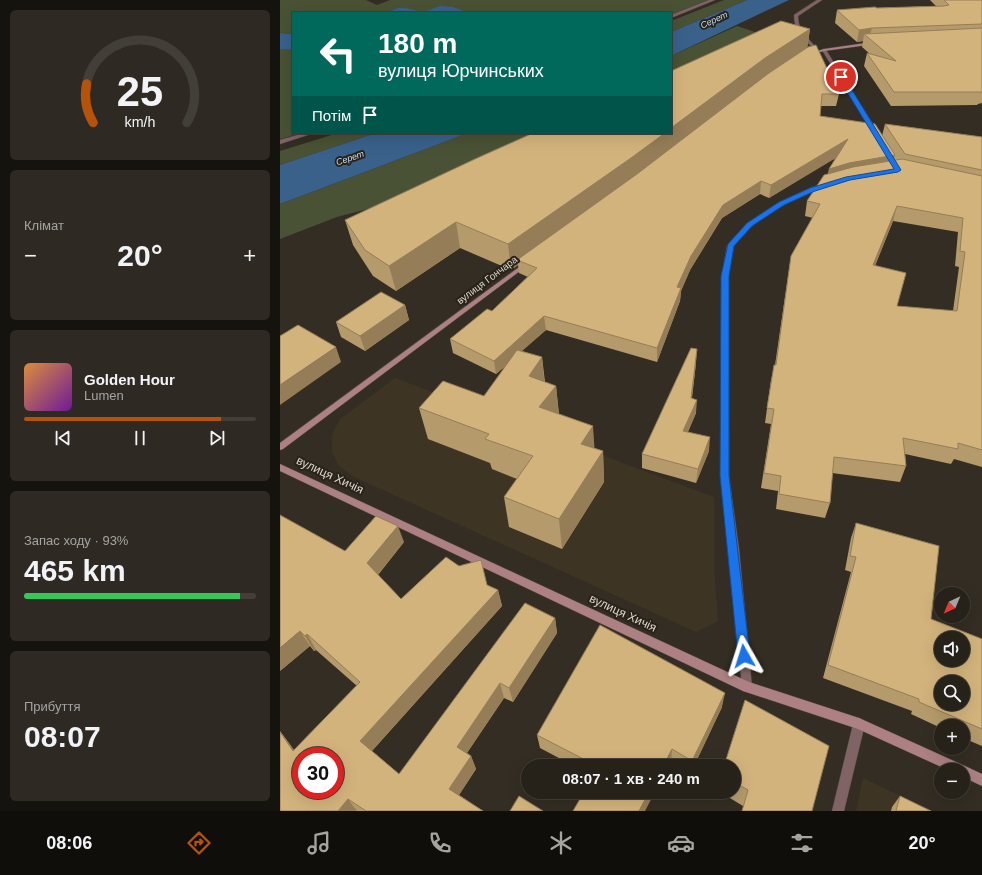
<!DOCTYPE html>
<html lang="uk">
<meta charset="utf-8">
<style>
body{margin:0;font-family:Arial,sans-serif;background:#2e2a23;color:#f1f3f6;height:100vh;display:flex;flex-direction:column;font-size:15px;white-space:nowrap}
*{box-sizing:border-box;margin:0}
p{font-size:13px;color:#a4a4a2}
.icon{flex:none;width:22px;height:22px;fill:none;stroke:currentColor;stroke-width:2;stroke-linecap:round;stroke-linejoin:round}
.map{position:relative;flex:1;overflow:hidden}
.sheet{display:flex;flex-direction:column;gap:10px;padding:10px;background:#15130e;width:280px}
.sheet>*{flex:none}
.top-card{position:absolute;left:12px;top:12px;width:380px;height:122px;border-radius:0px;box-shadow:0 4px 16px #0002,0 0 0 1px #423f39;background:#00695c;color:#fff;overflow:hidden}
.needle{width:26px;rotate:224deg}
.buttons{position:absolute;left:654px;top:587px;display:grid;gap:8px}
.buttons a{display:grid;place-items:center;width:36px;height:36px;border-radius:50%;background:#26221a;box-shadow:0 4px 16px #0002,0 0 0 1px #423f39;font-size:20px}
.speed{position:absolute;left:12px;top:747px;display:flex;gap:8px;font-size:20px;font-weight:700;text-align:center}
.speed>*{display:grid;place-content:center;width:52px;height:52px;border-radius:50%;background:#26221a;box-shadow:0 4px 16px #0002,0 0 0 1px #423f39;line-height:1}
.speed .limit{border:6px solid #d22;background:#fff;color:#111}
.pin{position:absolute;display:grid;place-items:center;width:34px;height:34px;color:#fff;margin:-17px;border:2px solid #fff;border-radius:50%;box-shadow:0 1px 4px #0007}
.me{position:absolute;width:44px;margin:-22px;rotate:354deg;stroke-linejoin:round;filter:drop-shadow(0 0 3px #0008)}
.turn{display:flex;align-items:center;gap:14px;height:84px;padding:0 20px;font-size:18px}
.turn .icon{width:52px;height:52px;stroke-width:2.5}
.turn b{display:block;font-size:28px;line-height:34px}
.then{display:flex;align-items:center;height:38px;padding:0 20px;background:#0003;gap:8px;font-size:15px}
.big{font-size:30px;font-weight:700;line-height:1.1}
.sheet .card{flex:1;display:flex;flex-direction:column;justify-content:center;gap:6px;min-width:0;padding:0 14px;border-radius:6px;background:#2e2a23}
.sheet .dial{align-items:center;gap:0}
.dial svg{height:104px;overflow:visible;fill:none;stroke:#423f39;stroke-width:7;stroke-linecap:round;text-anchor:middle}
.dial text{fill:#f1f3f6;stroke:none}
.song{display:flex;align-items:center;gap:12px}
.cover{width:48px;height:48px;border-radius:6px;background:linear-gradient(135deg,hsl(30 70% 55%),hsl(280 70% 35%))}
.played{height:4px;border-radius:2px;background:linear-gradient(90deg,#b45309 85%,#423f39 85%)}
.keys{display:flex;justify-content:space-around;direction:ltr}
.heat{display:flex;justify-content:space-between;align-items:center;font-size:22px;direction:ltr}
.charge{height:6px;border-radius:3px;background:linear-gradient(90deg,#34c759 93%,#423f39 0)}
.trip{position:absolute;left:241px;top:759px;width:220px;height:40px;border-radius:20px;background:#26221a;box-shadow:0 4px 16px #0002,0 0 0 1px #423f39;font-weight:700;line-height:40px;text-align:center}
.menu{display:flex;height:64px;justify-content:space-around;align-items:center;background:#0f0e0a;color:#a4a4a2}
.menu .icon{width:28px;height:28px}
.menu .selected{color:#b45309}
.menu b{font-size:18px;color:#f1f3f6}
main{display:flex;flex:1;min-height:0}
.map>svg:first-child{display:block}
.built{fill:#3e3424}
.green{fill:#495234}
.water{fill:#39618a}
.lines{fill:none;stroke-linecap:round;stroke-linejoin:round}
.lane-casing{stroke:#4e483f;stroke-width:1}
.street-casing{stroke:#4e483f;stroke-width:1}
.secondary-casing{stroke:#4e483f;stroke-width:1}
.lane{fill:#806365;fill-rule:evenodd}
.street{fill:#806365;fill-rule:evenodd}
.secondary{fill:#ad8183;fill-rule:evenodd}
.wall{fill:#b59a6b;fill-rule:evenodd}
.shaded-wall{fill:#947d57}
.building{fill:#d3b37c;stroke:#947d57;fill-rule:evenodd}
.route{fill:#1a73e8;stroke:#114b97}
.labels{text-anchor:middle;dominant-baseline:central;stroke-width:4;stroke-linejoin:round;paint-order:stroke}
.far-water-label{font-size:9px;font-style:italic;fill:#c4ddf7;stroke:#29231a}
.street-label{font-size:10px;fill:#dbd7d0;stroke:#29231a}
.near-street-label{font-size:12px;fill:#dbd7d0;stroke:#29231a}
</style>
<main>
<section class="sheet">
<div class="card dial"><svg viewBox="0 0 100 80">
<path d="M14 69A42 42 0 1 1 86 69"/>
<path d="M14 69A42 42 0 0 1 9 39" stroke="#b45309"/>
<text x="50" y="56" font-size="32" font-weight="700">25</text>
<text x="50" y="72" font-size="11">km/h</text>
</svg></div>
<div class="card"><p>Клімат</p>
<div class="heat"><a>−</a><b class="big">20°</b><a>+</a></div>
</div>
<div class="card">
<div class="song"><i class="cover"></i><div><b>Golden Hour</b><p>Lumen</p></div></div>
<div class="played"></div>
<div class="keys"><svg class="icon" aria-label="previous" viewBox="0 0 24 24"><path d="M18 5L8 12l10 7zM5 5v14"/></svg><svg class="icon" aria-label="pause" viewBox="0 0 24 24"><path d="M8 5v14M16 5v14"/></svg><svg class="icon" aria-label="next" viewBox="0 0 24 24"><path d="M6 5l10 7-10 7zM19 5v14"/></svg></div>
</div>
<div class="card"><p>Запас ходу · 93%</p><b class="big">465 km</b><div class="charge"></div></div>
<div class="card"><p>Прибуття</p><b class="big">08:07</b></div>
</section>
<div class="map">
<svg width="702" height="811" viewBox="0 0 702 811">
<rect width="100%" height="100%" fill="#332d23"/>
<g class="built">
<polygon points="115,378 434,497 434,566 438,621 416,632 74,477 59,466 52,452 52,435 60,419"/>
<polygon points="583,778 651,811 576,811"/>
</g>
<g class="green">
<polygon points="0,0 86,0 97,5 110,0 429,0 391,15 391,13 13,13 13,34 0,33"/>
<polygon points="444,0 467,0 391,32 391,21"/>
<polygon points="457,26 493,38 391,84 391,56"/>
<polygon points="8,48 13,49 13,133 21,133 0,139 0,49"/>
<polygon points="58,133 96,133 0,165 0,151"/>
<polygon points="188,133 283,133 145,194 57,217 0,239 0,204"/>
</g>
<g class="water">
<polygon points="467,0 509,0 391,56 391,32"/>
<path d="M 161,6 L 173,7 L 189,13 L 108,13 C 123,4 125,9 139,11 C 145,13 155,7 161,6 Z"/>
<polygon points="0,33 13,34 13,49 0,49"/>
<polygon points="96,133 188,133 0,204 0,165"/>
</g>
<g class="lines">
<defs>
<g id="lane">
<polygon points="429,0 435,0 391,18 391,15"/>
<path d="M 537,0 L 542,0 L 518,16 C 518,30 526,36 535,46 L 533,52 L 528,55 L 526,54 L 531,46 C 521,37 514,29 514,15 Z"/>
<polygon points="25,133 34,133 0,144 0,140"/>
</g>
<g id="street">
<polygon points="544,49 546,50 598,132 597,133 592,132 542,50"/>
<path d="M 545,183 L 548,185 L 547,186 C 519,195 470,220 454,246 C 450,252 450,268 448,276 L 449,476 L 459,549 L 472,687 L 471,691 L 467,692 L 463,691 L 462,687 L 449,549 L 441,476 L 442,276 L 447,246 L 468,223 L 500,203 L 530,188 Z"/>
<polygon points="579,718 583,720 585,724 564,811 552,811 573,724 575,720"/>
</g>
<g id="secondary">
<polygon points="593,42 595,42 595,44 544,51 530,55 528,54 544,49"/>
<polygon points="246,262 249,264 248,265 3,449 0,450 0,443"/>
<polygon points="0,464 469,682 579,718 685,766 702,774 702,786 683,777 683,770 668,770 578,729 463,691 0,471"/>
</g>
</defs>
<use href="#lane" class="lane-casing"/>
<use href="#street" class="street-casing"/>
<use href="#secondary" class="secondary-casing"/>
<use href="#lane" class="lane"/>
<use href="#street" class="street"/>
<use href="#secondary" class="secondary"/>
</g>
<g class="wall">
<polygon points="650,0 702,0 702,103 698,104 697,105 611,106 584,66 587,53 590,54 582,47 583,41 577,42 555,23 557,10 597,8 656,6"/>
<path d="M 530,29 L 527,48 L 559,94 L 556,106 L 541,106 L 540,116 L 602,136 L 605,124 L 702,137 L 702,467 L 674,459 L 671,464 L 625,454 L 626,466 L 620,482 L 552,473 L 550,503 L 545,518 L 496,509 L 498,491 L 481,488 L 491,424 L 485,423 L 491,380 L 495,365 L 511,256 L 533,218 L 525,216 L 527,201 L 548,174 L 549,169 L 556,157 L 489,198 L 480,194 L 442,218 L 410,270 L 401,291 L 400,301 L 377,362 L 266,330 L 241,351 L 262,357 L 265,382 L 276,386 L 279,414 L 314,448 L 323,451 L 324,482 L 282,549 L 229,527 L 224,497 L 237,479 L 212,469 L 210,463 L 148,439 L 139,408 L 204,396 L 228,364 L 216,374 L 173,353 L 170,339 L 212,311 L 248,277 L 239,273 L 238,265 L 231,270 L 180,248 L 116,291 L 93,276 L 73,245 L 65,220 ZM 613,221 L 678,232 L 675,266 L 679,267 L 673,311 L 617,306 L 595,266 Z"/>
<polygon points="125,305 129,320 85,351 61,337 56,322"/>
<polygon points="416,363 412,398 416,413 408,432 429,451 416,483 362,468 362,454"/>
<polygon points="576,523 651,619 702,639 702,746 683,738 683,726 661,726 661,728 631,714 632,711 543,678 571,572 565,570 571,538"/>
<polygon points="124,542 98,575 121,599 207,585 218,590 222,606 92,751 119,774 275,618 277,633 233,702 224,698 187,753 191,756 196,769 179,795 203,811 0,811 0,731 14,750 77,686 36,650 34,651 30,646 0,671 65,551"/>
<polygon points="442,707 414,766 396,766 391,763 389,766 294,766 260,748 257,735"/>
<polygon points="454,766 532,811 463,806 440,792 454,792"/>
<polygon points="620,796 651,811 611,811 612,807"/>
</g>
<g class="shaded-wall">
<polygon points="592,28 589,38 584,34 583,41 577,42 579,30"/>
<polygon points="530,29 527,50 351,183 237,260 238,265 231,270 228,244 385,133 391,133 391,128 485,58"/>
<polygon points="568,139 566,152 489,198 491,185"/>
<polygon points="615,155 612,168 547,182 549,169 569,163"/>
<polygon points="481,181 480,194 442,218 410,270 401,291 400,301 377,362 377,348 397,287 411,256 443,205"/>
<polygon points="617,206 613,221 589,280 593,265"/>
<polygon points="176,222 180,248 116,291 109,266"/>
<polygon points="125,305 129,320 85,351 80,336"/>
<polygon points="264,316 266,330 216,374 214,361"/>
<polygon points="56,347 61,362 0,405 0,385"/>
<polygon points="417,349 416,363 410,412 411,398"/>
<polygon points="262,357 265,388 249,376"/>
<polygon points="276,386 279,417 259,407"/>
<polygon points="417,400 416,413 402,445 403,431"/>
<polygon points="313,426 315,456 301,444"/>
<polygon points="430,437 429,451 416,483 418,469"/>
<polygon points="323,451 324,482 282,549 279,519"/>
<polygon points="118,526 124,542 94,579 87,563"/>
<polygon points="218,590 222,606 89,754 80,741"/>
<polygon points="275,618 277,633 233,702 229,688"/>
<polygon points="20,631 30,646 0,671 0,648"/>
<polygon points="27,634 36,650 34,651 25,636"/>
<polygon points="220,683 224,698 182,760 177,747"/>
<polygon points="445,693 442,707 414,766 411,766 412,761"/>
<polygon points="0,731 6,739 21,760 13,751"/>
<polygon points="392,749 391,763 389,766 383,766"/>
<polygon points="191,756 196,769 175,801 169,789"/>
<polygon points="369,792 375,792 365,811 359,811"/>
<polygon points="68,799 77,811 58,811"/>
</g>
<g class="building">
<polygon points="664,0 702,0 702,24 592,28 579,30 557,10 595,7 597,8 664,6 669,5"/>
<polygon points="501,21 530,29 485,58 391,128 391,71"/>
<polygon points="702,28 702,92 614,92 587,53 616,61 584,34"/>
<polygon points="536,45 559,94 542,94 540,116 595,124 615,155 569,163 549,169 568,139 491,185 481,181 443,205 411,256 397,287 401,288 377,348 264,316 214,361 170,339 207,309 212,311 257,268 237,260 357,174 489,73 528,47"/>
<polygon points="605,124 702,137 702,170 625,154"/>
<polygon points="253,133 385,133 351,158 228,244 176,222 109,266 85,250 65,220 195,159"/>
<path d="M 622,159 L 702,176 L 702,450 L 678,443 L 678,449 L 623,438 L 626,466 L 554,457 L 550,503 L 499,494 L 501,476 L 484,473 L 494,409 L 487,408 L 494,365 L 496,365 L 511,256 L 540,204 L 527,201 L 544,175 L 573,167 ZM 617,206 L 683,218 L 680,251 L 685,252 L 677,311 L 617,306 L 626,273 L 593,265 Z"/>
<polygon points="101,292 125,305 80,336 56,322"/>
<polygon points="18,325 56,347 0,385 0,336"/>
<polygon points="411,348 417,349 411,398 417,400 403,431 430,437 418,469 362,454"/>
<polygon points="237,350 262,357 249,376 276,386 259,407 313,426 301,444 323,451 279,519 224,497 253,456 205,439 209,434 139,408 163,381 204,396"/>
<path d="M 0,515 L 65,551 L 96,516 L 118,526 L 87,563 L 121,599 L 166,557 L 179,566 L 201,560 L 207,585 L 218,590 L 80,741 L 119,774 L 245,603 L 275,618 L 229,688 L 220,683 L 177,747 L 191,756 L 169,789 L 203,811 L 86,811 L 68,799 L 58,811 L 0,811 L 0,732 L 13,751 L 80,682 L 27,634 L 25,636 L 20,631 L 0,648 ZM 21,756 L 55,756 L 55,790 L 21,790 Z"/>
<path d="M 576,523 L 659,546 L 651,619 L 702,639 L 702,729 L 639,702 L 639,699 L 548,665 L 576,557 L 570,556 ZM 661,638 L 683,638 L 683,660 L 661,660 ZM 661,682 L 683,682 L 683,704 L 661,704 Z"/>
<polygon points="320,625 445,693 412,761 392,749 383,766 317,766 257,735"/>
<polygon points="465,700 549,746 532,811 462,811 468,790 454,782 454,766 444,766"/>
<polygon points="304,792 369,792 359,811 293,811"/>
<polygon points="239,796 263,811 230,811"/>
<polygon points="620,796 651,811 616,811"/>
</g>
<polygon class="route" points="559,75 564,77 621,170 618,172 570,180 535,191 504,205 472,226 454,246 449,276 449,476 470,656 468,660 464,662 460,660 458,656 440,476 441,276 448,244 467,223 499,202 530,188 566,177 614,169 558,77"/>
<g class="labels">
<g class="far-water-label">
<text transform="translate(434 20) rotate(-25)">Серет</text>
<text transform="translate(70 158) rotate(-19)">Серет</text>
</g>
<g class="street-label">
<text transform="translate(207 280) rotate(-37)">вулиця Гончара</text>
</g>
<g class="near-street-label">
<text transform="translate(50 475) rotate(25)">вулиця Хичія</text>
<text transform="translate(343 613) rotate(25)">вулиця Хичія</text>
</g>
</g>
</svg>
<div class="buttons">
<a><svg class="needle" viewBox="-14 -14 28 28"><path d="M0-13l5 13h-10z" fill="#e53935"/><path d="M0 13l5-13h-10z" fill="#a4a4a2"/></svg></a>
<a><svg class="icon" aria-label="sound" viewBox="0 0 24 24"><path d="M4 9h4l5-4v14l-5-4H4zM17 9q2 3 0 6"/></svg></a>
<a><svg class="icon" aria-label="search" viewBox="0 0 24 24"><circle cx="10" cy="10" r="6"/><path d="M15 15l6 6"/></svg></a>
<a>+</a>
<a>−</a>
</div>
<div class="speed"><div class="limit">30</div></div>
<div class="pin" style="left:561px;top:77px;background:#d93025"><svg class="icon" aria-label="arrive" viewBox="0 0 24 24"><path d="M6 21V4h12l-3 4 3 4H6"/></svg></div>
<svg class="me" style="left:464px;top:656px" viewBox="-20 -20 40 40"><path d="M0-17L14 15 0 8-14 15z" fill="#1a73e8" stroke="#fff" stroke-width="4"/></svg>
<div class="trip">08:07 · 1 хв · 240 m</div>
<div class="top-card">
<div class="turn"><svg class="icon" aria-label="left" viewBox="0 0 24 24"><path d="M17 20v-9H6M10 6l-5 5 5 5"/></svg><div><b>180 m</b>вулиця Юрчинських</div></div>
<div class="then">Потім<svg class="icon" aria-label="arrive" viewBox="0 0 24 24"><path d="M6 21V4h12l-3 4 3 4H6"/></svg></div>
</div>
</div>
</main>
<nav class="menu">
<b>08:06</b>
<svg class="icon selected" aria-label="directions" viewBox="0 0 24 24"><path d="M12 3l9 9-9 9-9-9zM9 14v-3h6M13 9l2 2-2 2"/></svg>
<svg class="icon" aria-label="music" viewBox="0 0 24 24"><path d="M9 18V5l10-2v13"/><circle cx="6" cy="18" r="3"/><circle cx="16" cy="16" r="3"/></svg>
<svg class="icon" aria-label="phone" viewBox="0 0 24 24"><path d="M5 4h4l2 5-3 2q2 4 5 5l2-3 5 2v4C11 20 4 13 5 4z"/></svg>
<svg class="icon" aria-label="climate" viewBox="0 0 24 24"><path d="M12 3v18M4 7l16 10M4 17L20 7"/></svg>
<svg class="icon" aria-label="car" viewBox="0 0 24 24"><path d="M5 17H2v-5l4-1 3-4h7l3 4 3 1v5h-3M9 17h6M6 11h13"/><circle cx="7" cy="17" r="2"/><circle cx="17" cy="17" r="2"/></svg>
<svg class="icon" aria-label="filters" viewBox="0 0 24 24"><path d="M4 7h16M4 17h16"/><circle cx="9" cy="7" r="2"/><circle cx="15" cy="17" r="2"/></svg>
<b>20°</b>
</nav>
